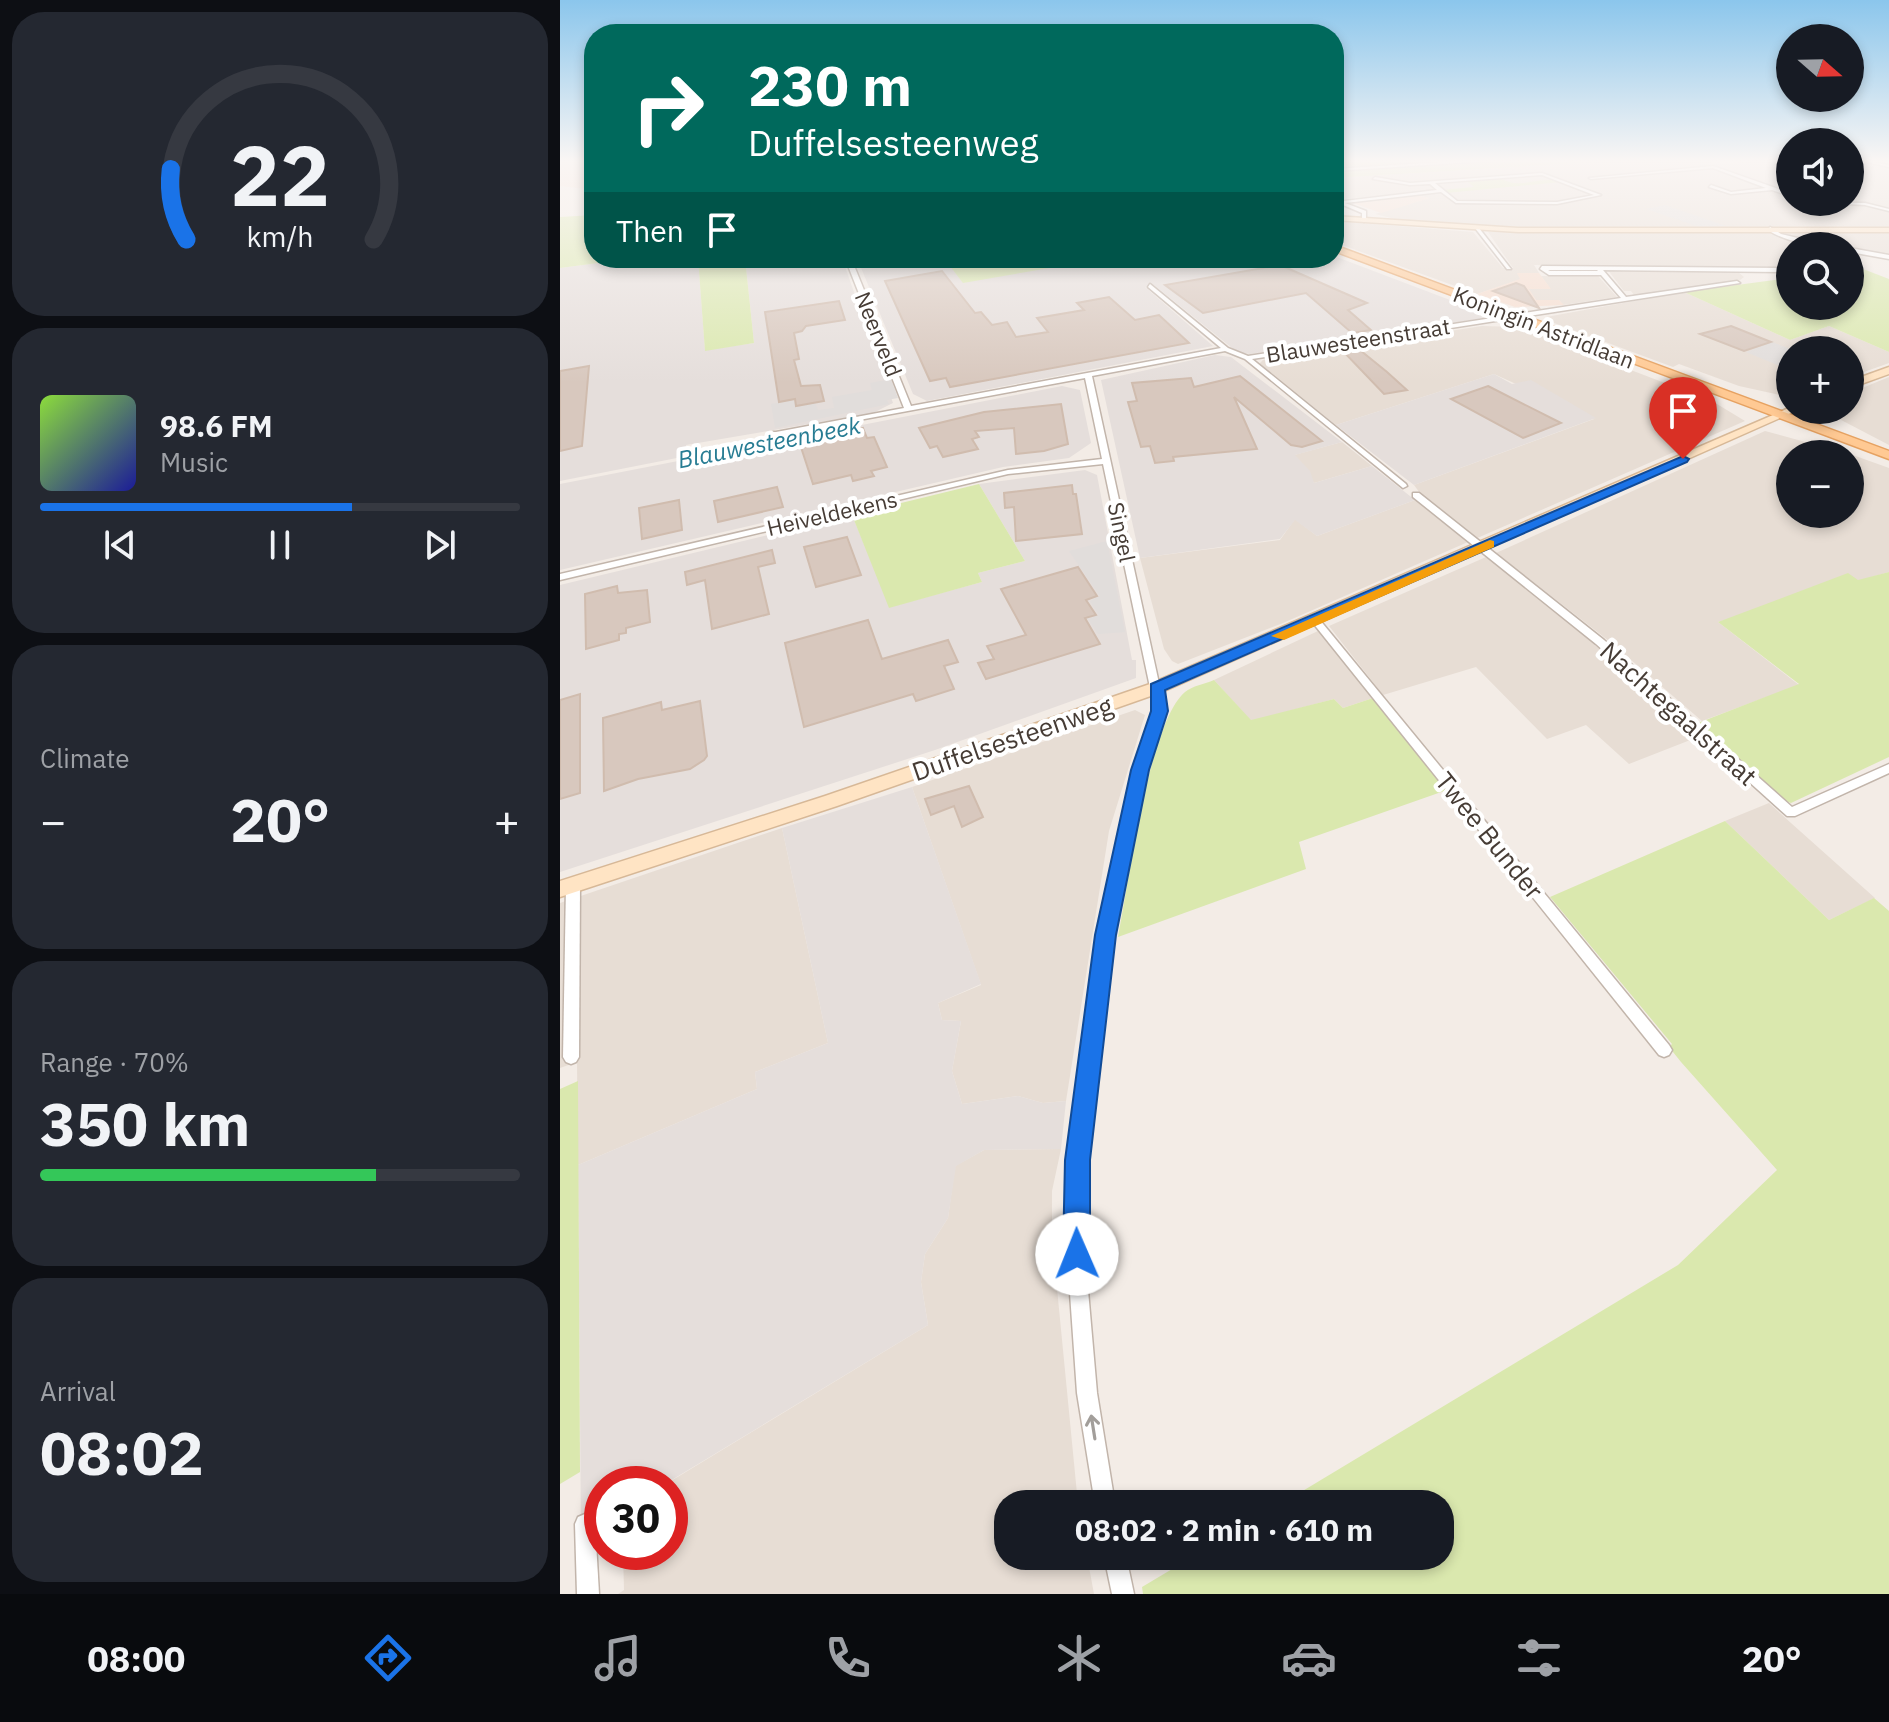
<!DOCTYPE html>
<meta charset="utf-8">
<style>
body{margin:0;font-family:"IBM Plex Sans",sans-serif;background:#242831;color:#f1f3f6;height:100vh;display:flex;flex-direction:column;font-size:30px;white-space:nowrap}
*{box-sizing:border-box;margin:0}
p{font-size:26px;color:#9ea1a6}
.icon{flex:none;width:44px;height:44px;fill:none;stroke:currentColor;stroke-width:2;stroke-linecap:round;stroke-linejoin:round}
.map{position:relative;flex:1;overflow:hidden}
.panel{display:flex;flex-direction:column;gap:12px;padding:12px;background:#0d0f14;width:560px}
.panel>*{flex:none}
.hud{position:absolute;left:24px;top:24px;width:760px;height:244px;border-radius:32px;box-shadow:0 4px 12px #0003;background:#00695c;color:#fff;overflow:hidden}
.needle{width:52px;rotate:110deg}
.buttons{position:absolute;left:1216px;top:24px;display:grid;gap:16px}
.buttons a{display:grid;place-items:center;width:88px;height:88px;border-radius:50%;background:#171b24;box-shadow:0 4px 12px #0003;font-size:40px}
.speed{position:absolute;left:24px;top:1466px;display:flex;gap:16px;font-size:40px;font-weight:700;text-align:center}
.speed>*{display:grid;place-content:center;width:104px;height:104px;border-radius:50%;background:#171b24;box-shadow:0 4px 12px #0003;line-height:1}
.speed .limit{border:12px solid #d22;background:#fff;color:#111}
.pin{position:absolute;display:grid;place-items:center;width:68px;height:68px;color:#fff;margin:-82px -34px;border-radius:50% 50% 50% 0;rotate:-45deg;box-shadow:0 0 8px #0007}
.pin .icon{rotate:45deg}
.me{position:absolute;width:88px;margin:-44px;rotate:359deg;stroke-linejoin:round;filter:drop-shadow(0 0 6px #0008)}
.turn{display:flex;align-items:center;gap:28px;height:168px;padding:0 32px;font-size:36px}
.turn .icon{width:104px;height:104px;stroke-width:2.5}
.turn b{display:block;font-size:56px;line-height:68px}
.then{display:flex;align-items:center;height:76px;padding:0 32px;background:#0003;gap:16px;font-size:30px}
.big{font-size:60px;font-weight:700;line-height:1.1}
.panel .widget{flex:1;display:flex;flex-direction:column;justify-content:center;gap:12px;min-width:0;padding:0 28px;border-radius:32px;background:#242831}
.panel .dial{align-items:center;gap:0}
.dial svg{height:208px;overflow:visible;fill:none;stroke:#363941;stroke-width:7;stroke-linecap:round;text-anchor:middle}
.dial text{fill:#f1f3f6;stroke:none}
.song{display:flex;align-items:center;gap:24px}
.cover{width:96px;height:96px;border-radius:12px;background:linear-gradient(135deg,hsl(90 70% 55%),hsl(240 70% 35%))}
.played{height:8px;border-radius:4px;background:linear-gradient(90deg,#1a73e8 65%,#363941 65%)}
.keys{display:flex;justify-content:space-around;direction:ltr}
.heat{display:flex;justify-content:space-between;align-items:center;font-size:44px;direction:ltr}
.charge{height:12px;border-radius:6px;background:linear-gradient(90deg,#34c759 70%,#363941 0)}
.trip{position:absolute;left:434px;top:1490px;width:460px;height:80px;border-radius:32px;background:#171b24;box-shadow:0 4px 12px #0003;font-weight:700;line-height:80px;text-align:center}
.tabs{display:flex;height:128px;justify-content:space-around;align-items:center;background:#090b0e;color:#9ea1a6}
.tabs .icon{width:56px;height:56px}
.tabs .current{color:#1a73e8}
.tabs b{font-size:36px;color:#f1f3f6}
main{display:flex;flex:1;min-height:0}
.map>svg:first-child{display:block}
.residential{fill:#e7ddd4}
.commercial{fill:#f6ded0}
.industrial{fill:#e5dedb}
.green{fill:#dae8ae}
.parking{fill:#e1dddb}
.building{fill:#d8c8be;stroke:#d0bcae;stroke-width:2}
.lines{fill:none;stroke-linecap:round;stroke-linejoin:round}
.street-casing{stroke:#c2b5ab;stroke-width:3}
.secondary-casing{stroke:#d7b897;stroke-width:3}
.primary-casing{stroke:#e6a262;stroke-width:3}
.street{fill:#fff;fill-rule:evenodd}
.secondary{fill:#ffe4c4;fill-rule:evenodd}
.primary{fill:#ffc993;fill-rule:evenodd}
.oneway{stroke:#a29e9a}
.route{fill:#1a73e8;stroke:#114b97;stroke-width:2}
.slow{fill:#f59e0b}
.labels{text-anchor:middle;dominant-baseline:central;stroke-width:8;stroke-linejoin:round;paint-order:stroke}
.far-street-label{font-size:22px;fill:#463c35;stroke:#fff}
.far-water-label{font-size:24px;font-style:italic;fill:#277c93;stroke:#fff}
.street-label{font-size:26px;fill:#463c35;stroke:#fff}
</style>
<main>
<section class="panel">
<div class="widget dial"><svg viewBox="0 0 100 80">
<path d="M14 69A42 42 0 1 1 86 69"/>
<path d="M14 69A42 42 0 0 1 8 42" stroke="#1a73e8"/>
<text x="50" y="56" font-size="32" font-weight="700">22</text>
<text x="50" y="72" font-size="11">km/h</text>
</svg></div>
<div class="widget">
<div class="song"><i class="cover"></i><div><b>98.6 FM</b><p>Music</p></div></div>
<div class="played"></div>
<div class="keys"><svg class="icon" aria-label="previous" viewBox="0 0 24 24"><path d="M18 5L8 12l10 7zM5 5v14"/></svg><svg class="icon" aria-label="pause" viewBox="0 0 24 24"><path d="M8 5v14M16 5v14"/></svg><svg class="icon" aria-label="next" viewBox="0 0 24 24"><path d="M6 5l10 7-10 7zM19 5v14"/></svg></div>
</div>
<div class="widget"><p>Climate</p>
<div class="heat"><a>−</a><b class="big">20°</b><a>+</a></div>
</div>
<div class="widget"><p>Range · 70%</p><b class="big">350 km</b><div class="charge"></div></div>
<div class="widget"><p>Arrival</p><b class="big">08:02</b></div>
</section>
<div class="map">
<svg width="1329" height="1594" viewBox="0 0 1329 1594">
<rect width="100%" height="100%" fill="#f3ece6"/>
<g class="residential">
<polygon points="1083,159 1146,159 1157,164 1230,159 1230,202 1290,202 1290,159 1329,168 1329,255 1269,244 1230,246 1230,268 974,265 979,273 958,273 961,279 917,294 774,242 774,221 913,232 943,268 953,268 928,232 1142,233 1137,227 938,227 843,221 815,214 869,198 851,193 782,199 774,197 774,178"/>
<polygon points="1047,269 1178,272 1184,277 1176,283 1075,296 1071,291 1064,291"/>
<polygon points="981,276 1038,276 1057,297 1003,305 999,300 976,300 968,289 990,288"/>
<polygon points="1124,292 1230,340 1269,326 1329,352 1329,363 1290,377 1290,350 1230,350 1230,396 1224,396 1179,386 1119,364 1113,367 986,320 986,317"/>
<polygon points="922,326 958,327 1152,401 1185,421 915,539 865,500 854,485 1034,419 934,374 776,425 698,365 703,360"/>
<polygon points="1329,377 1329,445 1262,410 1290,410 1290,393"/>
<polygon points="1205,431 1289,454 1230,454 1230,514 1290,514 1290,454 1329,468 1329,572 1158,622 1239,685 1142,721 1049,641 936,553"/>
<polygon points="782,442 812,466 754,483 734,455"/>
<polygon points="855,500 908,542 723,623 618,664 612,661 604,649 580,558 720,540 735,519 757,536"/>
<polygon points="926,557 997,611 1138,737 1069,764 1026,725 987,739 916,667 823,695 769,626"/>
<polygon points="758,631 813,698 783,708 774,699 691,721 654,680"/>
<polygon points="575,710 585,715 549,831 506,1101 483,1103 458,1096 402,1104 392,1071 401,1021 382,1020 378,1003 421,985 352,787"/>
<polygon points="1209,803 1231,823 1315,898 1269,920 1165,821"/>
<polygon points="222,828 268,1043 195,1072 197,1089 18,1165 17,1062 0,1068 0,903"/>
<polygon points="501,1149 492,1191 492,1237 518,1504 448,1504 448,1556 527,1556 534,1594 58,1594 64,1590 63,1552 110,1552 110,1484 106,1484 368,1325 361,1282 365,1254 388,1218 395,1166 424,1150"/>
</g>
<g class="commercial">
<polygon points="0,159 34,159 34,190 0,186"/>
<polygon points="855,195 870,198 821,213 790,202"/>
<polygon points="957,273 979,273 991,289 969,289 976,300 999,300 1004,305 955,307 917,294 960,279"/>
</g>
<g class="industrial">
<polygon points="774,256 919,311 924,318 690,354 677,352 594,285 585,287 653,346 367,401 353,394 297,258"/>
<polygon points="77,258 138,258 145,350 194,343 185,258 282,258 333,403 313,413 126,445 127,456 0,481 0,268"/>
<polygon points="655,355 671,357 782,442 735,455 750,471 754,483 812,466 855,500 757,536 735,520 720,539 580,558 541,380"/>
<polygon points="934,374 952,384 971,380 1036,418 854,485 776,425"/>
<polygon points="502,386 520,390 531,443 509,458 443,467 0,570 0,484"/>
<polygon points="525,470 537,475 572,660 576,660 576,678 375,750 0,872 0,585 292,515 330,607 422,582 418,573 465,561 419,484"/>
<polygon points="352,787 421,984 378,1003 382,1020 401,1021 392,1071 402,1104 458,1096 483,1103 506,1101 501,1149 424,1150 396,1166 388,1218 365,1254 361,1282 368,1325 105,1484 42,1484 42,1522 21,1535 18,1165 197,1089 195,1072 268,1043 222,828"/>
</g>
<g class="green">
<polygon points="774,159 892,159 897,163 1083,159 774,178"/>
<path d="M 942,179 C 959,190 983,175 1001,182 L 886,193 L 882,190 L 914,187 L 907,181 Z"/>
<polygon points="34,215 34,258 77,258 0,268 0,217"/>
<polygon points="138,258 185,258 194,343 145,351"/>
<polygon points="397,258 548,258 403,283 386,261"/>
<polygon points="1303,269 1329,279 1329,352 1269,326 1230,340 1124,292 1230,278 1230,306 1290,306 1290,271"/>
<polygon points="419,484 465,561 418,573 422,582 329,608 292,515"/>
<polygon points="1329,572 1329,757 1231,803 1226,801 1138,723 1239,684 1158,622 1288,573 1298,580"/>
<path d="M 654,680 L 691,720 L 774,699 L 783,708 L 813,698 L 887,790 L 739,842 L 746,869 L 558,937 C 568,886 588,724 625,692 C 632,686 645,684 654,680 Z"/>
<polygon points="1165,821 1269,920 1314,898 1329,911 1329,1594 583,1594 582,1587 634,1556 880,1556 880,1504 721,1504 1118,1265 1217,1170 1121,1062 1109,1047 1112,1044 990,897"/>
<polygon points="18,1081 20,1472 0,1484 0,1089"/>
</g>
<g class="parking">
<polygon points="1105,205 1166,226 1139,227 1086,209"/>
<polygon points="1212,342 1233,350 1230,350 1230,370 1186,352"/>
<polygon points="331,379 338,398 327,400 329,404 215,428 211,404 234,400 236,406 255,403 258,410 274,408 272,397 312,390 310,383"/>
<polygon points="547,541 565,632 538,634 528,619 539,615 530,601 540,596 509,551"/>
</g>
<g class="building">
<polygon points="720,265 807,303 788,310 811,330 792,333 746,293 643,313 605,285"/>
<polygon points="382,271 415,313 421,312 432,325 447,322 456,337 488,332 477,318 524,310 517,303 549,297 575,320 599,315 629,343 390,387 386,378 370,381 325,281"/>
<polygon points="956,283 964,286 979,308 933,291"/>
<polygon points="279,301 285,320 246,326 242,331 234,333 239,359 234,360 241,386 260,385 264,401 236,406 235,399 219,402 205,312"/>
<polygon points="1171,326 1211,342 1184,351 1140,334"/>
<polygon points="795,346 827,372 847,390 824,394 780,348"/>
<polygon points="29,366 22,446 0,451 0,371"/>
<polygon points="680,376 762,441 742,447 731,445 674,397 697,449 613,457 614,461 595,463 590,446 581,447 568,402 577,401 572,383 631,378 634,387"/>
<polygon points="928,386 1001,423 963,438 891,399"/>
<polygon points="501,404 508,444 484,451 456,454 454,428 415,431 419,437 412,439 418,449 383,457 377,446 370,448 359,428 424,412"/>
<polygon points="303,428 307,438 314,437 327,467 311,471 314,476 293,481 291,475 253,484 239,441"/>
<polygon points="512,485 513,494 516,494 522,534 456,541 454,507 445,508 444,493"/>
<polygon points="217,487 223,507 158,522 154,501"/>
<polygon points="119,500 122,530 82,539 79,508"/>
<polygon points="287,537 301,575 256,587 244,547"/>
<polygon points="212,550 215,563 198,567 209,614 152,629 145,580 127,585 125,572"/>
<polygon points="518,567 537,596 526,600 536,615 525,618 540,644 426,679 418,663 434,659 427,646 466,635 441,589"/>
<polygon points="57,586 58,593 87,590 90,622 66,628 66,633 59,634 59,640 26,649 25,594"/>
<polygon points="308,620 322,659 388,640 398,662 384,666 394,689 356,701 353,694 244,727 225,643"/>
<polygon points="20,694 20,793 0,799 0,700"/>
<polygon points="140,701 147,756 144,760 130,769 78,779 44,791 43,718 101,702 102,710"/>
<polygon points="409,786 423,817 402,827 394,806 371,815 365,799"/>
</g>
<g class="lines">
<defs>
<g id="street">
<polygon points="928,159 958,159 774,171 774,169"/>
<polygon points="1296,159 1329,165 1329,167 1298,160"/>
<polygon points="1153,166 1230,193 1230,196 1212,190 1171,194 1149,187 1151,185 1171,192 1206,188 1153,168 1031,179 1029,178"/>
<path d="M 982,173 L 1041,195 L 997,204 L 896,203 L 881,192 L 785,203 L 806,211 L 806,221 L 804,222 L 802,221 L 802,213 L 776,202 L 877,190 L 870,184 L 850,185 L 813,179 L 815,177 L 850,183 ZM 982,175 L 1034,195 L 997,202 L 897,201 L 875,183 Z"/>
<polygon points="1245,202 1305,203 1329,209 1329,211 1305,205"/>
<path d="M 1210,227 L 1221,234 L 1271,246 C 1251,246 1224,241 1208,230 Z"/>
<polygon points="915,228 919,228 951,269 947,269"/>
<polygon points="1290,248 1329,255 1329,259 1290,252"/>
<path d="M 285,258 L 291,258 L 351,406 L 661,348 L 588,287 L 590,284 L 668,348 L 688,356 L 1061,298 L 1041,275 L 989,275 L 980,269 L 982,266 L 1230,268 L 1230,272 L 1043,270 L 1066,297 L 1177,281 L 1180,283 L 692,359 L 846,484 L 847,486 L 843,488 L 685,359 L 665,351 L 532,376 L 605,711 L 586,770 L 552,935 L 526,1160 L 527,1279 L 537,1393 L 555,1504 L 535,1504 L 517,1393 L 509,1279 L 510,1160 L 538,935 L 574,770 L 595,711 L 543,464 L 448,474 L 0,580 L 0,574 L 448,470 L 542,459 L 525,378 L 213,436 L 213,432 L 216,432 L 344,408 ZM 988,270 L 1037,270 L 1038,271 L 990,271 Z"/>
<polygon points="853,493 859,493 1044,640 1232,807 1329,764 1329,773 1235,816 1227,816 1036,644 853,497"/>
<polygon points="756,618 759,619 1109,1045 1112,1050 1109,1055 1104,1057 1099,1055 753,623 753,619"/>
<polygon points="13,880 18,881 20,885 19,1057 16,1062 11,1064 6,1062 3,1057 6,885 8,881"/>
<polygon points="25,1514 32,1517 35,1524 39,1594 17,1594 15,1524 18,1517"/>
<polygon points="544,1556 566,1556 574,1594 552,1594"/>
</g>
<g id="secondary">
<polygon points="774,216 958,228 1329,228 1329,232 958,232 774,220"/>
<polygon points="1329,367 1329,374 1290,388 1290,381"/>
<polygon points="1229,408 1238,410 602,692 277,806 0,897 0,881 265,796 590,684"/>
</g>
<polygon id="primary" points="774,245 1329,451 1329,459 774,251"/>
</defs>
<use href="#street" class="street-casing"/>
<use href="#secondary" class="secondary-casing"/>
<use href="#primary" class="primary-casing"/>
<use href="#street" class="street"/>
<use href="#secondary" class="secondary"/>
<use href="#primary" class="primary"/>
</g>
<defs><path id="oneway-shaft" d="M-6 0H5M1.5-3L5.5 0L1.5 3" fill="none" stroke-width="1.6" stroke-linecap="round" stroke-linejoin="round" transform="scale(2)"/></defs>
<use class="oneway" href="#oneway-shaft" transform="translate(533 1427) rotate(-99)"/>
<linearGradient id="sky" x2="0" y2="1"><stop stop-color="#8bc6ec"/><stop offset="0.42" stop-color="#faf6f4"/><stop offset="1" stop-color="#faf6f4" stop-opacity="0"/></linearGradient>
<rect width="1329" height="383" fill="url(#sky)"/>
<polygon class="route" points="1123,456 1129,459 1127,462 605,690 608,711 589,770 556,935 530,1160 530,1254 526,1263 517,1267 507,1263 503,1254 505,1160 535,935 571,770 591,711 591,684"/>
<polygon class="slow" points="930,540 934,541 934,547 724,640 711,636"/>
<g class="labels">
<g class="far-street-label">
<text transform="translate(984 327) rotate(21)">Koningin Astridlaan</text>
<text transform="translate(319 334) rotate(68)">Neerveld</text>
<text transform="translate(798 340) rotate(-9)">Blauwesteenstraat</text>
<text transform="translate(272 513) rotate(-13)">Heiveldekens</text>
<text transform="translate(562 532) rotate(78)">Singel</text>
</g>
<g class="far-water-label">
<text transform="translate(209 442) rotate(-11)">Blauwesteenbeek</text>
</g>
<g class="street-label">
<text transform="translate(1119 713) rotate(42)">Nachtegaalstraat</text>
<text transform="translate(452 738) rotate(-19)">Duffelsesteenweg</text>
<text transform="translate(930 835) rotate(51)">Twee Bunder</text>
</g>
</g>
</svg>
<div class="buttons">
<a><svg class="needle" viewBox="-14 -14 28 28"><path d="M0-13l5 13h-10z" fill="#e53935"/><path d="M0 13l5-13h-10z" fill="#9ea1a6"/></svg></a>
<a><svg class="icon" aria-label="sound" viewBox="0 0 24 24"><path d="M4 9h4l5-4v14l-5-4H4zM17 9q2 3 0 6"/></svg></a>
<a><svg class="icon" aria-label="search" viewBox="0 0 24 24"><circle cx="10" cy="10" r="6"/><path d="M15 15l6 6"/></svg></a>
<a>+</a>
<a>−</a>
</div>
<div class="speed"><div class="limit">30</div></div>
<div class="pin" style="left:1123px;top:459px;background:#d93025"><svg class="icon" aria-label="arrive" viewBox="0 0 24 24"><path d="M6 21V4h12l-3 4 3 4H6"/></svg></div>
<svg class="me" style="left:517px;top:1254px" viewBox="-20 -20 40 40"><circle r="19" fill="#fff"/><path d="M0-13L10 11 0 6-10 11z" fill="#1a73e8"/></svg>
<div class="trip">08:02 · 2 min · 610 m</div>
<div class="hud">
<div class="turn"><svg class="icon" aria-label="right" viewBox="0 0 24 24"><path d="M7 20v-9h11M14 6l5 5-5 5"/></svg><div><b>230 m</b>Duffelsesteenweg</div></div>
<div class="then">Then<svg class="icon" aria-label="arrive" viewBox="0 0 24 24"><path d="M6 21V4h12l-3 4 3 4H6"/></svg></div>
</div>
</div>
</main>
<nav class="tabs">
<b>08:00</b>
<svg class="icon current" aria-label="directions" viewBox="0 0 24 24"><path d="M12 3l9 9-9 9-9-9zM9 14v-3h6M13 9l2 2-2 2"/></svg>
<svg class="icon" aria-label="music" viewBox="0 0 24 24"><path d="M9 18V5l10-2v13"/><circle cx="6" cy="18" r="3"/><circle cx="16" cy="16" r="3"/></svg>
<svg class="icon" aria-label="phone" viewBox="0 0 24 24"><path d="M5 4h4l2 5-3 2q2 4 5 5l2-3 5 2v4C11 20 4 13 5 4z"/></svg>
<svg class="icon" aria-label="climate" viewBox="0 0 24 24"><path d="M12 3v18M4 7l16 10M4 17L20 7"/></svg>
<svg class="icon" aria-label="car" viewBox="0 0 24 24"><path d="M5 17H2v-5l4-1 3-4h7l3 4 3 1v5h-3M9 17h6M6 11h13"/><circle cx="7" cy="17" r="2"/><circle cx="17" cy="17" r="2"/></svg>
<svg class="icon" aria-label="filters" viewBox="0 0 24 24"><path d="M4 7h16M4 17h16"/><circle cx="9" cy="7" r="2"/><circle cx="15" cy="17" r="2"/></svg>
<b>20°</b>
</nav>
